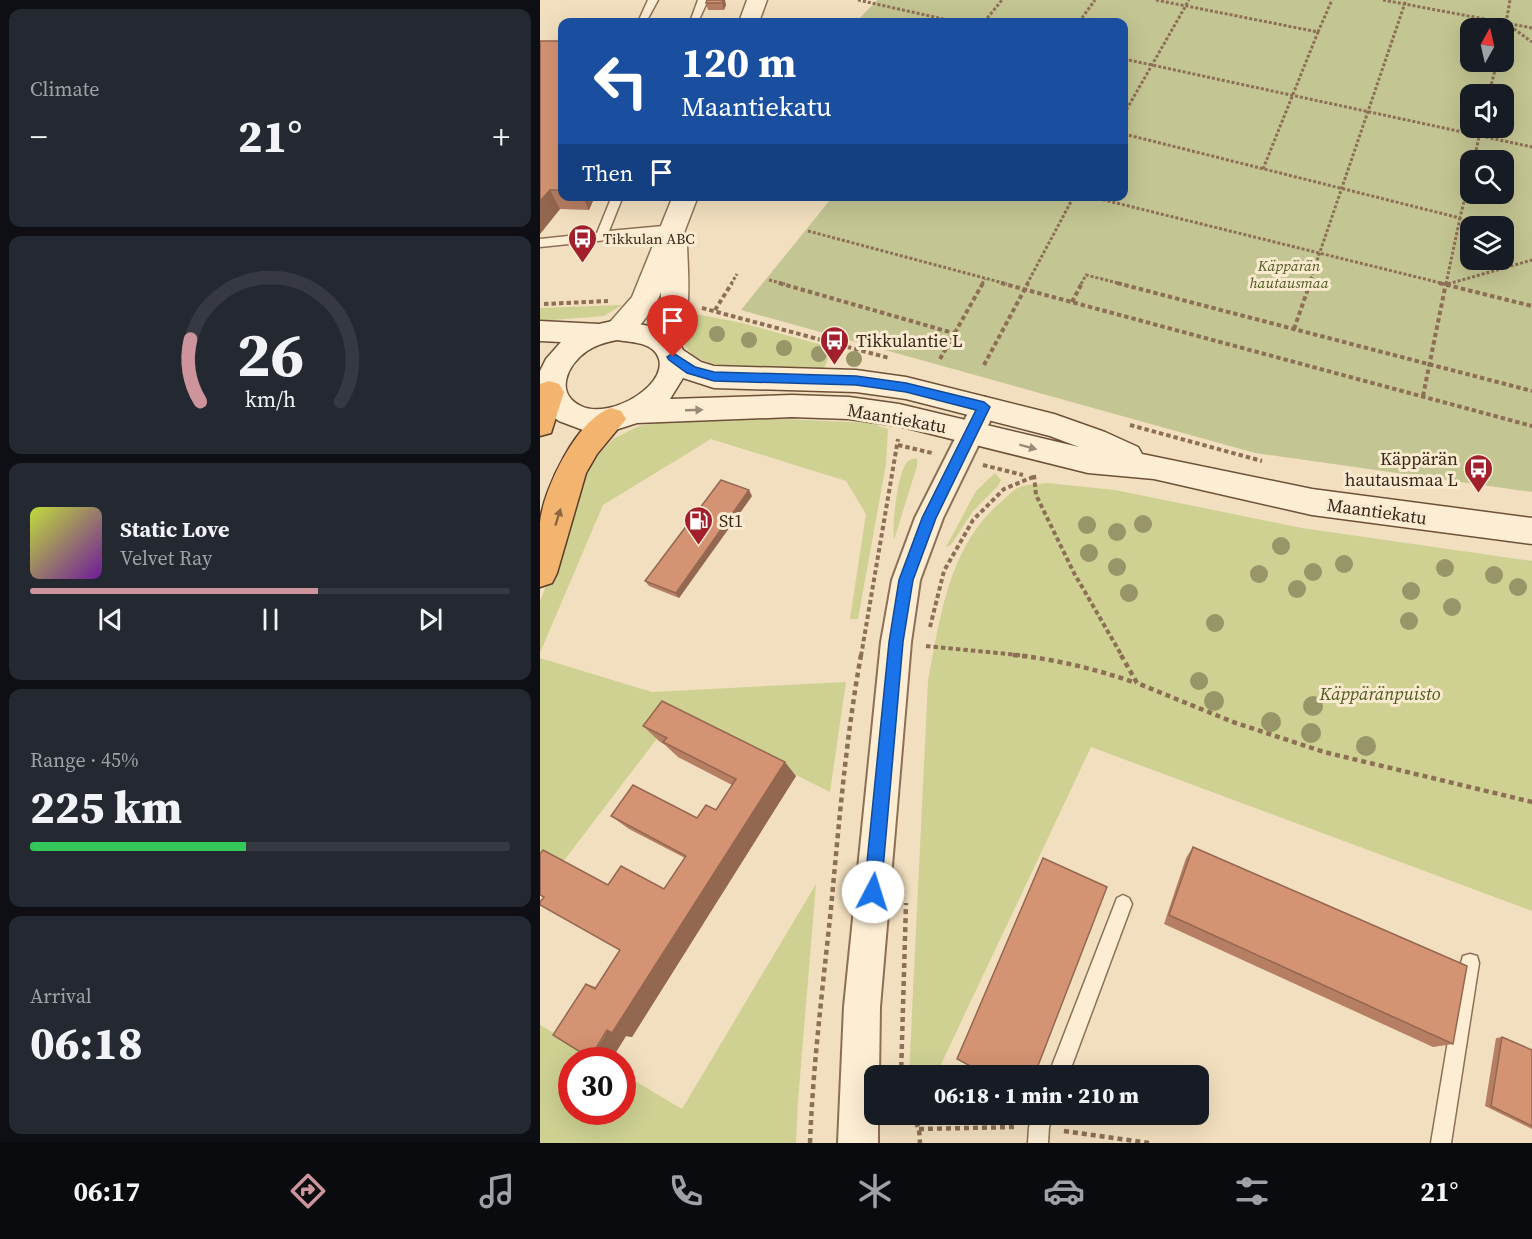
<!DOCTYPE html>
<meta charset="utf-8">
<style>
body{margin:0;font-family:"Source Serif 4",serif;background:#242831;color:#f1f3f6;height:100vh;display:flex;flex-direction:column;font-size:22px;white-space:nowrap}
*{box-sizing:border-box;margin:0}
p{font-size:20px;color:#9ea1a6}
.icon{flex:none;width:33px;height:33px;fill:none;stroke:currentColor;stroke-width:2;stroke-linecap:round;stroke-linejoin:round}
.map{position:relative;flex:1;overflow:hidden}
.panel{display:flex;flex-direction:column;gap:9px;padding:9px;background:#0d0f14;width:540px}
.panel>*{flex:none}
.banner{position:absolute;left:18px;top:18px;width:570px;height:183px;border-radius:12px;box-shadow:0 6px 24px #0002;background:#1a4fa0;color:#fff;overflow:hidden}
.needle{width:39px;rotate:8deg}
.buttons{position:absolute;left:920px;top:18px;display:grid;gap:12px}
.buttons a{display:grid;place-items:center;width:54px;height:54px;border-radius:12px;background:#171b24;box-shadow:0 6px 24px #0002;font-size:30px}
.speed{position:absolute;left:18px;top:1047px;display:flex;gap:12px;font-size:30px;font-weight:700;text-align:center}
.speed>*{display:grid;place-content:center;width:78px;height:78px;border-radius:50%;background:#171b24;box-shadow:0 6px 24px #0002;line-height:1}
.speed .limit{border:9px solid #d22;background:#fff;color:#111}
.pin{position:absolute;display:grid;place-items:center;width:51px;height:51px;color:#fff;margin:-62px -26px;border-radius:50% 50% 50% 0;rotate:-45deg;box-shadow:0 0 6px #0007}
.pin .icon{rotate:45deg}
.me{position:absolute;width:66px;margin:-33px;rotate:5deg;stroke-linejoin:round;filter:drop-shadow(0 0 4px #0008)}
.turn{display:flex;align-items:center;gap:21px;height:126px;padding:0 24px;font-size:27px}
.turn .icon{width:78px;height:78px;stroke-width:2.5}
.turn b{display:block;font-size:42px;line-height:51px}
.then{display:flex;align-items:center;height:57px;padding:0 24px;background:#0003;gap:12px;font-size:22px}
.big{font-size:45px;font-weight:800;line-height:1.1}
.panel .tile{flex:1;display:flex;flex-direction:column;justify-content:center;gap:9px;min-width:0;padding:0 21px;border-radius:12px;background:#242831}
.panel .dial{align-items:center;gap:0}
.dial svg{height:156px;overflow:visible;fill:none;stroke:#363941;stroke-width:7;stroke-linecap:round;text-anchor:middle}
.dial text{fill:#f1f3f6;stroke:none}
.song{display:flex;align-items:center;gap:18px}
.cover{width:72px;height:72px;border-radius:9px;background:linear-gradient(135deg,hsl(70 70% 55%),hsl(280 70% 35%))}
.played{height:6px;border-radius:3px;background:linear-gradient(90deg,#cd949b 60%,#363941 60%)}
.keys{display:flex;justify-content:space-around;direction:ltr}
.heat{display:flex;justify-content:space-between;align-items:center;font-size:33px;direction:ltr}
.charge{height:9px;border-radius:4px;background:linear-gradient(90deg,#34c759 45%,#363941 0)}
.trip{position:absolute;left:324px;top:1065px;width:345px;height:60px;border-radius:12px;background:#171b24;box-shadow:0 6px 24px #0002;font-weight:800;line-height:60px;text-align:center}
.tab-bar{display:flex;height:96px;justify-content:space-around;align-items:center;background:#090b0e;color:#9ea1a6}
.tab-bar .icon{width:42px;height:42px}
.tab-bar .active{color:#cd949b}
.tab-bar b{font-size:27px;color:#f1f3f6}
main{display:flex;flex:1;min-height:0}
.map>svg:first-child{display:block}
.green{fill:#ced192}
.cemetery{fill:#c3c592;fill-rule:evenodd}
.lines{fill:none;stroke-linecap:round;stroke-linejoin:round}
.service-casing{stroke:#8d6f56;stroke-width:3}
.minor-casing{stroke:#8d6f56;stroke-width:4}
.tertiary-casing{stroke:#8d6f56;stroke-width:3}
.secondary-casing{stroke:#6e5039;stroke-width:3}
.trunk-casing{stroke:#5a3d2b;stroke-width:3}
.path-far2{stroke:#8d6f56;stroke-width:3;stroke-dasharray:3 2;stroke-linecap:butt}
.path-far1{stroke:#8d6f56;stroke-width:4;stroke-dasharray:4.5 3;stroke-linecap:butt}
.path{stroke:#8d6f56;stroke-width:4.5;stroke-dasharray:5 4;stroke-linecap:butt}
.service{fill:#fcedd3;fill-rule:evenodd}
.minor{fill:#fcedd3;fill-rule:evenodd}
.tertiary{fill:#fcedd3;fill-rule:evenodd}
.secondary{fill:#fcedd3;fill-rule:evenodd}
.trunk{fill:#f2b46e;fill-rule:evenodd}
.tree{fill:#989568}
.wall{fill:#b67e62}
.shaded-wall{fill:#946750}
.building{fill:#d49372;stroke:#946750;stroke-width:1.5}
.oneway{fill:#9c8a78}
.oneway2{fill:#8d6741}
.route{fill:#1a73e8;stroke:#114b97;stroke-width:1.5}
.labels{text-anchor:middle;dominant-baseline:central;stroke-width:6;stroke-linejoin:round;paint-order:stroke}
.far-poi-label{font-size:15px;fill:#3b281c;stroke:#f9ead0;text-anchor:start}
.far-park-label{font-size:15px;font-style:italic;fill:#4f5920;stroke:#f9ead0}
.poi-label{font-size:18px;fill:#3b281c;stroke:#f9ead0;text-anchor:start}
.street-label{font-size:18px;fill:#3b281c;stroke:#f9ead0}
.park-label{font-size:18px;font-style:italic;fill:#4f5920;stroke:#f9ead0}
</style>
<main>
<section class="panel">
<div class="tile"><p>Climate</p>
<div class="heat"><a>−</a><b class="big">21°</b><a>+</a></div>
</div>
<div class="tile dial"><svg viewBox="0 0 100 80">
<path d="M14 69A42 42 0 1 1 86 69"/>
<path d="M14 69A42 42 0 0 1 9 37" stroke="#cd949b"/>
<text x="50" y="56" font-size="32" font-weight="700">26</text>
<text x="50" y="72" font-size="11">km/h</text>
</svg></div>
<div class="tile">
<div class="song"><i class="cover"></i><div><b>Static Love</b><p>Velvet Ray</p></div></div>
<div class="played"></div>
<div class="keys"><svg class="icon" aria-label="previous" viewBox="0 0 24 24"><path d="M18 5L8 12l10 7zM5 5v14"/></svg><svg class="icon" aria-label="pause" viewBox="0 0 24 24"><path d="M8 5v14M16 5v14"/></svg><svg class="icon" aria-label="next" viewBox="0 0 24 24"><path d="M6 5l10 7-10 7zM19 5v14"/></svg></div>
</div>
<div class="tile"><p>Range · 45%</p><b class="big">225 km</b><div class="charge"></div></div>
<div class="tile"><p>Arrival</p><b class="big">06:18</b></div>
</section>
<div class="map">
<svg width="992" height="1143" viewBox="0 0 992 1143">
<rect width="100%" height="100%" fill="#f2dfbf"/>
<g class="green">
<polygon points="82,305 64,316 0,321 0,308"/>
<path d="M 145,312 L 202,323 L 293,348 L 284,368 C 254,369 150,379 143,339 C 141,331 144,320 145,312 Z"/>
<polygon points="223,418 330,423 348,429 346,464 318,619 310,619 326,514 306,481 171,439 63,505 0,653 0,602 51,463 73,439 99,426 134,420"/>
<path d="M 377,458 L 377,466 L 354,540 C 352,523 357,480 365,465 C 367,460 372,459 377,458 Z"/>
<polygon points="455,473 461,480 458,486 433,511 411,545 406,547 436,491"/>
<path d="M 507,483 L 575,490 L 762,528 L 992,561 L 992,911 L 551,747 L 396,1075 L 369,1075 L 388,681 C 400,617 409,545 462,501 C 467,497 474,489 480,487 C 488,484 499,484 507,483 Z"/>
<polygon points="0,658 112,692 306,682 290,792 135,715 0,892"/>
<polygon points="276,884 258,1101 256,1143 0,1143 0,1025 60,1060 32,1060 32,1112 82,1112 83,1074 142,1109"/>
</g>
<path class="cemetery" d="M 337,0 L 992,0 L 992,492 L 715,453 L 201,310 L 290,200 L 279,197 L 584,196 L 584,22 L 316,22 ZM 930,28 L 963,28 L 963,62 L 930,62 ZM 930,94 L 963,94 L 963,128 L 930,128 ZM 930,160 L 963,160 L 963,194 L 930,194 ZM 930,226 L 963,226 L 963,260 L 930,260 Z"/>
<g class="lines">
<defs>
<g id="service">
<polygon points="108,0 118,0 106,22 98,22"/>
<polygon points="158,0 168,0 158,22 150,22"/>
<polygon points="72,196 83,196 69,231 134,225 140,229 134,233 0,247 0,239 57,233"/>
<polygon points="583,895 589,898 592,904 528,1076 508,1076 577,898"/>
<polygon points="930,954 937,956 939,963 911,1143 891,1143 921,963 923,956"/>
<polygon points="494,1114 514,1114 509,1127 508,1143 488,1143 489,1127"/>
</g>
<polygon id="minor" points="444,397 453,400 457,407 403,518 380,580 371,642 340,1007 339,1076 334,1076 334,1114 338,1114 338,1143 298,1143 304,1007 341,642 352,580 375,518 431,407 435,400"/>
<g id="tertiary">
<polygon points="207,0 227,0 219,22 199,22"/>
<path d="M 133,196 L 158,196 L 142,238 L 147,244 C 148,279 153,318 135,350 L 125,353 L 115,350 L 111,343 L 121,304 L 121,292 C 116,306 99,330 86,337 C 79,341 74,339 67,337 L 63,330 L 92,297 Z"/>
</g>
<path id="secondary" d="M 77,320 L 120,328 L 138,340 L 143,350 L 161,362 L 174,366 L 316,370 L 366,377 L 514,414 L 565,432 L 598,447 L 602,454 L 772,489 L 992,518 L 992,544 L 772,515 L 614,479 L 548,473 L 359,426 L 309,419 L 252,417 L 97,423 L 69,432 L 43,430 L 19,421 L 9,414 L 0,401 L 0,371 L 6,359 L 21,342 L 0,341 L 0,321 L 59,324 ZM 77,340 C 89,342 108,342 116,353 C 136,381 71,421 41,406 C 14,393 27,365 47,351 C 56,345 66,342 77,340 ZM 143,378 L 174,388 L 316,392 L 366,399 L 510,436 L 539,447 L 359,404 L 309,397 L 252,395 L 130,399 Z"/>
<g id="trunk">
<polygon points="9,381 19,384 24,392 11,433 0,436 0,384"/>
<path d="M 71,408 L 81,411 L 86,419 L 57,454 L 46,473 L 17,573 L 12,583 L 0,587 C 0,566 0,543 0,522 C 4,488 37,419 71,408 Z"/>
</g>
</defs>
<use href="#service" class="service-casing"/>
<use href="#minor" class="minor-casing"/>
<use href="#tertiary" class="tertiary-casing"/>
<use href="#secondary" class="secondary-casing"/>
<use href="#trunk" class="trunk-casing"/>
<g class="path-far2">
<polyline points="318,0 417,22"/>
<polyline points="616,0 778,32 792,0"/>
<polyline points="843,0 966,23 992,42"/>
<polyline points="444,22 462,0"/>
<polyline points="539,22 555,0"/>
<polyline points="966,23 970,0"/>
<polyline points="963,34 966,23 992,28"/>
<polyline points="584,59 992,147"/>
<polyline points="949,94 957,62"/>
<polyline points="584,114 649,0"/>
<polyline points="584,134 920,218 930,176"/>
<polyline points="934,160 941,128"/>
<polyline points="723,169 778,32"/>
<polyline points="548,196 905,284"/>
<polyline points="268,231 467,284"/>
<polyline points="229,280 245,284"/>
<polyline points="191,284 197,274"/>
<polyline points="442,284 445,279"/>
<polyline points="487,284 534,196"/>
<polyline points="541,284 546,275 582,284"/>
<polyline points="769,284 866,0"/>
<polyline points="906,284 920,218"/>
<polyline points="908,284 992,260"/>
</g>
<g class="path-far1">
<polyline points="239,283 413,333"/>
<polyline points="461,283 992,426"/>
<polyline points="577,283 992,391"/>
<polyline points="899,283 992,306"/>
<polyline points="906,285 913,283"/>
<polyline points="532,302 542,283"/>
<polyline points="4,304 68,301"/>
<polyline points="162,308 349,358"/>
<polyline points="175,310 192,283"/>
<polyline points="754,329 770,283"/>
<polyline points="400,359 443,283"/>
<polyline points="444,365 488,283"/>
<polyline points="883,396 906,283"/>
<polyline points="590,425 722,461"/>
<polyline points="358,445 392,453"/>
<polyline points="443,465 483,475"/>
<polyline points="494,475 496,495 534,573 582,656"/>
<polyline points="390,627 404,571 433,520 464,489 493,477"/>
<polyline points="386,646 488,656"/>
<polyline points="321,656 358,439"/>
</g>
<g class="path">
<path d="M 473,655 C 516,659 555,669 596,683"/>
<polyline points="581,655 597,683 693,722 784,752 992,802"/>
<polyline points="361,1076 366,903"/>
<polyline points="372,1114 379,1129 380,1143"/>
<polyline points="379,1129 475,1127"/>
<polyline points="524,1131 609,1143"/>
<path d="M 270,1143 C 273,1064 283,986 291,908 C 299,823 306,738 321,655"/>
</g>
<use href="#service" class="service"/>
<use href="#minor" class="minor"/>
<use href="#tertiary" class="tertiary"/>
<use href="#secondary" class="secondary"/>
<use href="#trunk" class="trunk"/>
</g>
<g class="tree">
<circle cx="177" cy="334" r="8"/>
<circle cx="209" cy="340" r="8"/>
<circle cx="244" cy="348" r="8"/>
<circle cx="279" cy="354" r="8"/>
<circle cx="314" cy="359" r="8"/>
<circle cx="603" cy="524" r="9"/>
<circle cx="547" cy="525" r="9"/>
<circle cx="577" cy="532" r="9"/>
<circle cx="741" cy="546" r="9"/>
<circle cx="549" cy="553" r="9"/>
<circle cx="804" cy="564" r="9"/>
<circle cx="577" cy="567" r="9"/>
<circle cx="905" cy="568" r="9"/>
<circle cx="773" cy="572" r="9"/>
<circle cx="719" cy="574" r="9"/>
<circle cx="954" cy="575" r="9"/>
<circle cx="978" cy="587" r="9"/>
<circle cx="757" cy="589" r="9"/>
<circle cx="871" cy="591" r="9"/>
<circle cx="589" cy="593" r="9"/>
<circle cx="912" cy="607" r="9"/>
<circle cx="869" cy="621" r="9"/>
<circle cx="675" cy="623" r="9"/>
<circle cx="659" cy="681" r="9"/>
<circle cx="674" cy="701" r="10"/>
<circle cx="773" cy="706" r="10"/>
<circle cx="731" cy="722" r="10"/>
<circle cx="771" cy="733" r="10"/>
<circle cx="826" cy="746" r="10"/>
</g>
<g class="wall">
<polygon points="167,0 186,5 184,10 168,10 166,3"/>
<polygon points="0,41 22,41 22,196 55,196 49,210 20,209 0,234"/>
<polygon points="212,496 139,598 109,586 105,581"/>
<polygon points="103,726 256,776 92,1037 86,1036 71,1060 46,984 56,987 80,950 4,897 3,850 68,885 124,889 145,858 89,829 71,816 157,818 176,810 192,785 138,757 125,745 119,741"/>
<polygon points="653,847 913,1044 893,1047 624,924 646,858"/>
<polygon points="962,1037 992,1050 992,1129 945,1106 956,1038"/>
</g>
<g class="shaded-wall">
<polygon points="183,0 185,0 186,5 184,10 182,3"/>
<polygon points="10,190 20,209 0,234 0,201"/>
<polygon points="42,196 55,196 49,210"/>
<polygon points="209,490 212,496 139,598 136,593"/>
<polygon points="245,762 256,776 92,1037 86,1036 71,1060 50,1058"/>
</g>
<g class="building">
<polygon points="167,0 183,0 182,3 166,3"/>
<polygon points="0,41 22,41 22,190 10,190 0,201"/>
<polygon points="181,480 209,490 136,593 105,581"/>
<polygon points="122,701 245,762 72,1033 67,1030 50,1058 13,1035 46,984 55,989 80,950 0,905 0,902 4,897 0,895 0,854 3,850 68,885 81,866 124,889 146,856 71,816 93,785 157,818 166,805 176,810 196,779 123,742 127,738 103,726"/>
<polygon points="653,847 927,966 913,1044 629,915"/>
<polygon points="503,858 567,887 494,1076 449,1076 417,1059"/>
<polygon points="962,1037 992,1050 992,1126 951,1106"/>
</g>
<defs><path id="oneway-solid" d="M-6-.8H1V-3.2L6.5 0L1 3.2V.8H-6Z" transform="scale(1.5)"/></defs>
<g class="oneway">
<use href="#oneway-solid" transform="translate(154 410) rotate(-2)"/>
<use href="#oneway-solid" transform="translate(488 447) rotate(15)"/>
</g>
<use class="oneway2" href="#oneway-solid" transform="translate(18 517) rotate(-73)"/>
<polygon class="route" points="133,353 155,367 174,372 316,376 366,383 444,402 450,407 396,518 373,580 363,642 341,892 339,898 333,901 327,898 324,892 349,642 359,580 382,518 436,410 366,392 316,385 174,381 147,373 129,360 127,357"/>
<defs>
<symbol id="bus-pin" viewBox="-11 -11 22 30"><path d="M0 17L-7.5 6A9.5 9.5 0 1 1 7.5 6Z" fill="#a1202b" stroke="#f9ead0"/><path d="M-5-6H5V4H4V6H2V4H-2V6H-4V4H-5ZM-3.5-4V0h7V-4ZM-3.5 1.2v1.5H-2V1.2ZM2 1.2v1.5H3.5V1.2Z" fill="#fff"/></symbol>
<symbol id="fuel-pin" viewBox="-11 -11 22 30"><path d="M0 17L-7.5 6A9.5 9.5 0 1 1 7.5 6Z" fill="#a1202b" stroke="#f9ead0"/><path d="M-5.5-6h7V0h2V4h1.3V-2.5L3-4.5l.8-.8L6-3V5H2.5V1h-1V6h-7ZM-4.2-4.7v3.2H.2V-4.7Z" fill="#fff"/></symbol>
</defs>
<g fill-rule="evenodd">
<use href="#bus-pin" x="26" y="222" width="33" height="45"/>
<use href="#bus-pin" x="278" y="324" width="33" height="45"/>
<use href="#bus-pin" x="922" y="452" width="33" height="45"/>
<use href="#fuel-pin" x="142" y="504" width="33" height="45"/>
</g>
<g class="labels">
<g class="far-poi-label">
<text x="63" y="238">Tikkulan ABC</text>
</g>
<g class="far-park-label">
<text x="749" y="265">Käppärän<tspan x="749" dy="17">hautausmaa</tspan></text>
</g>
<g class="poi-label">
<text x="316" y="340">Tikkulantie L</text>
<text x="918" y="458" text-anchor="end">Käppärän<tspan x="918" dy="21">hautausmaa L</tspan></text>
<text x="179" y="520">St1</text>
</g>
<g class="street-label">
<text transform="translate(357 418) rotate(10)">Maantiekatu</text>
<text transform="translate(837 511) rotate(8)">Maantiekatu</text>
</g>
<g class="park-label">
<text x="840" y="693">Käppäränpuisto</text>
</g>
</g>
</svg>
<div class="buttons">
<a><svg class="needle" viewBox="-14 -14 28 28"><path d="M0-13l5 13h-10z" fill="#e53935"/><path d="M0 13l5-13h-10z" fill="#9ea1a6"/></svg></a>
<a><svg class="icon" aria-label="sound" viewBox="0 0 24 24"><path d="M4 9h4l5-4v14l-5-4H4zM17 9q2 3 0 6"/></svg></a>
<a><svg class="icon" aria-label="search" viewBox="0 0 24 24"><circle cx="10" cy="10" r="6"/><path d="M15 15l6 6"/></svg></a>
<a><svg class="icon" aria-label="layers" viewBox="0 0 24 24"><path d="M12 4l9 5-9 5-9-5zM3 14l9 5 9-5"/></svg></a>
</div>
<div class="speed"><div class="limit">30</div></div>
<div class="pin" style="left:133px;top:357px;background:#d93025"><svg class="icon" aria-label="arrive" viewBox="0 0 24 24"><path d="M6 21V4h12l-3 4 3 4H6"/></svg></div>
<svg class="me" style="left:333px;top:892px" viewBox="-20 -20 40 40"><circle r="19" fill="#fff"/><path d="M0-13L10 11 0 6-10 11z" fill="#1a73e8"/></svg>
<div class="trip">06:18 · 1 min · 210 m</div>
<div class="banner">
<div class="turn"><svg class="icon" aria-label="left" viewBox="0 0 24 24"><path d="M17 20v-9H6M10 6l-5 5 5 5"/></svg><div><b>120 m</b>Maantiekatu</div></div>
<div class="then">Then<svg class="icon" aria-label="arrive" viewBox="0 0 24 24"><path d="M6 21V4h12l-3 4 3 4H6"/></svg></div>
</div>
</div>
</main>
<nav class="tab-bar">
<b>06:17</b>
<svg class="icon active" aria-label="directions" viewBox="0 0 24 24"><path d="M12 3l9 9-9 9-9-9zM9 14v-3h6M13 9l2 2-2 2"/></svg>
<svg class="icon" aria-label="music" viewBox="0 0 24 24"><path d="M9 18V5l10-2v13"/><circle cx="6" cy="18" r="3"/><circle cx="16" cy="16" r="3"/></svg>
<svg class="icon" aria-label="phone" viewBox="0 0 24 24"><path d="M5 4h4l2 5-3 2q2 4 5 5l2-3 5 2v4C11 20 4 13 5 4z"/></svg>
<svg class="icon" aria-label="climate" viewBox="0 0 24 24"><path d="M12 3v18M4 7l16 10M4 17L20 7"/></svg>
<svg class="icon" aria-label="car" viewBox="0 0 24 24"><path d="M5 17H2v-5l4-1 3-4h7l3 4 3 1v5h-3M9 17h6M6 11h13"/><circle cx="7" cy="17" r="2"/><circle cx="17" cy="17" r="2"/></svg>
<svg class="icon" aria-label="filters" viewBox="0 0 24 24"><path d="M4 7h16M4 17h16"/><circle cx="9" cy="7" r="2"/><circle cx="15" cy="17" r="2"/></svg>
<b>21°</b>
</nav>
